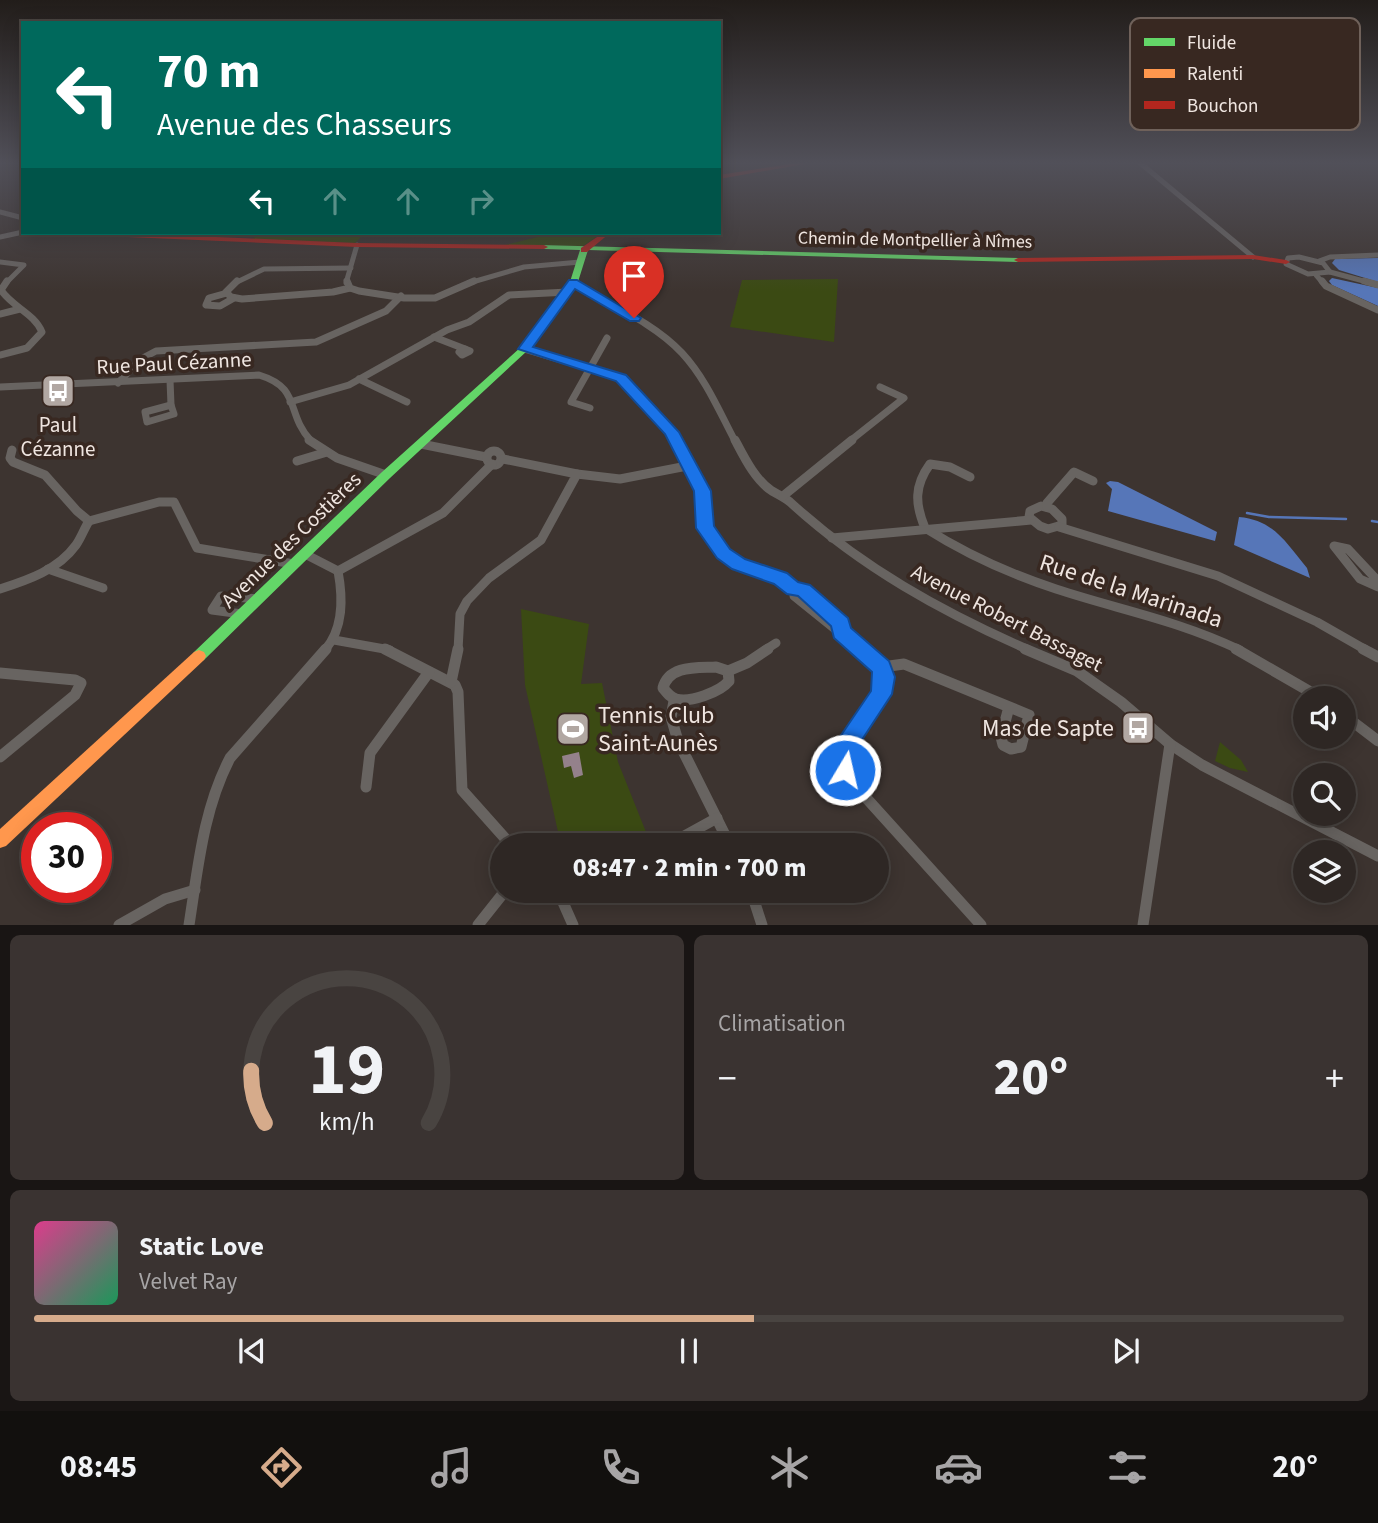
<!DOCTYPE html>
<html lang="fr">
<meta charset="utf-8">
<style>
body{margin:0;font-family:"Source Sans 3",sans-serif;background:#3a3331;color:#f1f3f6;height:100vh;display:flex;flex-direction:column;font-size:26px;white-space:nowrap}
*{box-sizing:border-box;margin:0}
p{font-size:23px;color:#a7a5a6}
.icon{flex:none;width:38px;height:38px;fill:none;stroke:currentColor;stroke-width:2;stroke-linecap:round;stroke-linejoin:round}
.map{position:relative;height:925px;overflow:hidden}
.panel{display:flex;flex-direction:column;gap:10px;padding:10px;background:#191514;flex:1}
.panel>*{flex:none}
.banner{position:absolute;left:21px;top:21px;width:700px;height:214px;border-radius:0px;box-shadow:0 4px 18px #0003,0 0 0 2px #494441;background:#00695c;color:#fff;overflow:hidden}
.tools{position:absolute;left:1293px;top:686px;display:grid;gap:14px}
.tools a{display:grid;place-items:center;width:63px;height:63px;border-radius:50%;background:#2e2724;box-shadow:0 4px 18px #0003,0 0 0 2px #494441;font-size:35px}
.speed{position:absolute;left:21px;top:812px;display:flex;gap:14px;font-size:35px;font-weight:700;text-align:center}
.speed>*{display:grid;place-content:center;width:91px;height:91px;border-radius:50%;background:#2e2724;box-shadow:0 4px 18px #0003,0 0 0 2px #494441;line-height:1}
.speed .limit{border:10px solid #d22;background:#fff;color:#111}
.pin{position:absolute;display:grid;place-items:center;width:60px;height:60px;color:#fff;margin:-72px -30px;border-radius:50% 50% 50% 0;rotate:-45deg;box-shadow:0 0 7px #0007}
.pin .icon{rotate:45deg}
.me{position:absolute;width:77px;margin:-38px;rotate:9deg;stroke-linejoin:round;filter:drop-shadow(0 0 5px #0008)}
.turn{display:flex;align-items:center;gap:24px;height:147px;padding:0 21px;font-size:32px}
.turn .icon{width:91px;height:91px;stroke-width:2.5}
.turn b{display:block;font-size:49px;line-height:60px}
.lanes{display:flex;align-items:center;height:66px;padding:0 21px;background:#0003;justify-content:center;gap:35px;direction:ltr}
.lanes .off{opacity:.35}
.big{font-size:52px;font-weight:800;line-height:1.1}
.panel .tile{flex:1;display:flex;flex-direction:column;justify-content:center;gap:10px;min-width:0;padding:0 24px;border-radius:10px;background:#3a3331}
.panel .dial{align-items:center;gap:0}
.dial svg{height:182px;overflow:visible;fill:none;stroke:#494441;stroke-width:7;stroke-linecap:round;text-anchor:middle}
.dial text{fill:#f1f3f6;stroke:none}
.song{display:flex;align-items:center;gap:21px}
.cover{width:84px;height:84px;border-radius:10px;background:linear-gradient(135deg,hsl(330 70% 55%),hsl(150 70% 35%))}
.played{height:7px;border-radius:4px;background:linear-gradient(90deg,#d6ab8b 55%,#494441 55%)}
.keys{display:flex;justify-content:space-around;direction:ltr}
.heat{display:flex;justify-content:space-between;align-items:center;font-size:38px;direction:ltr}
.panel .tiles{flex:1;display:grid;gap:10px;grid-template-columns:1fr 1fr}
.tile:last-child{grid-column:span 2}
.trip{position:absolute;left:490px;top:833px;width:399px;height:70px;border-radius:35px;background:#2e2724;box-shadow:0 4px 18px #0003,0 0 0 2px #494441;font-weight:800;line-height:70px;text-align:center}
.tab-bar{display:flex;height:112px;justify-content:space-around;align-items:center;background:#12100e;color:#a7a5a6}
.tab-bar .icon{width:49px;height:49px}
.tab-bar .on{color:#d6ab8b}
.tab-bar b{font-size:32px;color:#f1f3f6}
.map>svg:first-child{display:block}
.green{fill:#3b4a13}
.water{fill:#5676b8}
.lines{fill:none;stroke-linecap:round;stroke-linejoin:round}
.stream{stroke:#5676b8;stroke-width:2.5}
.building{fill:#94818b}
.street-far3{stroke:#686461;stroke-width:5}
.street-far2{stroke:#686461;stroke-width:7}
.street-far1{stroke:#686461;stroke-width:9}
.street{stroke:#686461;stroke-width:11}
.fast{fill:#63d668;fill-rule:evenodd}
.slow{fill:#ff974d;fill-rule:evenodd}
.jam{fill:#b3261e;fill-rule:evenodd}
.route{fill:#1a73e8;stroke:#114b97;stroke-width:2}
.labels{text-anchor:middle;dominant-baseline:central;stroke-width:7;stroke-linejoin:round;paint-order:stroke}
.far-street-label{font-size:18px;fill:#efe5e0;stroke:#382821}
.street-label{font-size:21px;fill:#efe5e0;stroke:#382821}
.poi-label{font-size:21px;fill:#efe5e0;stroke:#382821}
.near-street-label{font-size:24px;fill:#efe5e0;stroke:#382821}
.near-poi-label{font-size:24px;fill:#efe5e0;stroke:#382821;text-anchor:start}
.key{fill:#382821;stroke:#6f615a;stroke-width:2}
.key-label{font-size:19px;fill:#efe5e0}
</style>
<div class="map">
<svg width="1378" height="925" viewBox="0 0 1378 925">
<rect width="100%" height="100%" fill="#3d3430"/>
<g class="green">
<polygon points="262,233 365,233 355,243 252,239"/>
<polygon points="554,233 602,233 583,246 505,245"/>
<polygon points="838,279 834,342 730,327 742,280"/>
<polygon points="521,609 589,624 581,684 602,683 618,762 650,842 642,845 561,845 525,685"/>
<polygon points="1220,742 1241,760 1248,772 1230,768 1215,761"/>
</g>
<g class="water">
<polygon points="1378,258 1378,282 1339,270 1332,263 1335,259"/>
<polygon points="1332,278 1378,288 1378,306 1332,285 1329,281"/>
<polygon points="1110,481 1118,482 1217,532 1215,541 1108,511 1112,489 1106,483"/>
<path d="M 1239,517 C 1274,520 1286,543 1307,568 L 1310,578 L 1234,545 Z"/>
</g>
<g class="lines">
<g class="stream">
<polyline points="1247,513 1269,517 1346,519"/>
<polyline points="1372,521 1378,522"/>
</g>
</g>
<polygon class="building" points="579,752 583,775 574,778 571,766 564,768 562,756"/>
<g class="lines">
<g class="street-far3">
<polyline points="1139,162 1253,257"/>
<polyline points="0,212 23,218"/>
<polyline points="44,233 64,233"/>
<polyline points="0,237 23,232"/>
<polygon points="1299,257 1323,263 1330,272 1308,274 1286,264 1288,258"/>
<polyline points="1319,261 1330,257 1378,255"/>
<polyline points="0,262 24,265 6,283"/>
<polyline points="1330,272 1371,283"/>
<polyline points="1316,275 1323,283"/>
<polyline points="235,283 264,269 351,268"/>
<polyline points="346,283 357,245"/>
<polyline points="469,283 524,267 580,262"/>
</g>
<g class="street-far2">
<polyline points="237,281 226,292 231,297 242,299 333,292 350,288"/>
<polyline points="347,281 350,288 359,291 404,298 435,298 474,281"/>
<polyline points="1322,281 1326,286 1378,310"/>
<polyline points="1364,281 1378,285"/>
<path d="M 573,283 C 610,305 653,322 682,353 C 706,379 719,411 735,441"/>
<polyline points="227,293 209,298 206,305 220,306 234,298"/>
<polyline points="0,314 20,309"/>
<polyline points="434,337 465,349"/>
<polygon points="465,349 470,351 462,355 459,352"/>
<polyline points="524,349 621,378 671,432 676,441"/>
<path d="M 0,355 L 27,348 L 42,332 C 34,313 12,307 1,290 L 7,281"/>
<polyline points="359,379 407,402"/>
<polyline points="170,380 171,405"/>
<polyline points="118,383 141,359 156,351 316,342 386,311 401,296"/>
<path d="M 0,387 L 259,375 C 302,388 285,413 311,441"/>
<polyline points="290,402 349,385 447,330 469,322 509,295 568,292"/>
<polygon points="171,405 174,414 147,422 145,412"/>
<polyline points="590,408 571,402 607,338"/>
<polyline points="850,441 904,398 880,387"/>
</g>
<g class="street-far1">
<polyline points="309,440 337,458 386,475"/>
<polyline points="675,440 702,491 705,528 724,553 739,564 781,579 794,589 803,590 841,623 841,632"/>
<path d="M 735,440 C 744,457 755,480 772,491 C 779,495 784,497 790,502 C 861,567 942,612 1029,650"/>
<polyline points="421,444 486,457"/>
<polyline points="12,450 10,458 13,462 45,475 77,511 89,521"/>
<circle cx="494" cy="458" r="7"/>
<polyline points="297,461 327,452"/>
<polyline points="577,474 620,479 687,466"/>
<path d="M 970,477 L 950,467 L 930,464 C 914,486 915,504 925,528 C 966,554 1010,574 1056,589 C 1120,610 1177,620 1240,650"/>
<polyline points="783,496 852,440"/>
<polygon points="1041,506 1052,509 1062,519 1062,525 1048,529 1040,526 1029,517 1030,511"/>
<polyline points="1047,507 1047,503 1074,472 1093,481"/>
<polyline points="89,521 159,502 174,502 197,548 294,564"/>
<polyline points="1059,527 1218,576 1317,622 1366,650"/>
<polyline points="832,538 1031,520"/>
<polyline points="305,554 338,571"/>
<polyline points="48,569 103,588"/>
<polyline points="338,571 443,513 492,464"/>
<polyline points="1377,586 1377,580 1348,549 1334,546 1360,579 1378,587"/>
<path d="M 0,589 C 28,580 58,570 76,545 C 81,538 84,529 89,521"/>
<polyline points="794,589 794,596 861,650"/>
<polyline points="242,614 212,610 221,596 258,599"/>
<polyline points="334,640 390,650"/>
<path d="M 325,650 C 344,628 343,598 338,571"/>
<polyline points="458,650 460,614 467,601 489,578 541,540 577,474 503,459"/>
<polyline points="765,650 776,643"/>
</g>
<g class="street">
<polyline points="385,649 455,685 458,692 462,790 511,845"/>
<path d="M 859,649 C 866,654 877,660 881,666 C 895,686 854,733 842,750 L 845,770 L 850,780 L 981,925"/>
<polyline points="1025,649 1077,671 1121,702 1170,744 1202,765 1378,856"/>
<polyline points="1236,649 1321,698"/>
<polyline points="1363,649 1378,657"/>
<path d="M 716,667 L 728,671 L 729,681 C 720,692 690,703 676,699 C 670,697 667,693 663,688 C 669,665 697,668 716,667 Z"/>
<polyline points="882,667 904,664 1029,715 1021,747 1011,749 1003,745 1001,737 1009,707"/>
<polyline points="728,671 747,663 768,649"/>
<polyline points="0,673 75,680 81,683 75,695 0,757"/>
<polyline points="451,682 458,649"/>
<polyline points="674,701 671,717 678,741 730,845"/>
<polyline points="1344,715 1378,741"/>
<polyline points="366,787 370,753 429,672"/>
<polyline points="668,845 717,818"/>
<polyline points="558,891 573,925"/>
<polyline points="751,891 762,925"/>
<polyline points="564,902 588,891"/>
<polyline points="119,925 165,899 195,890"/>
<path d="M 189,925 C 198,868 203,810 230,758 L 326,649"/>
<polyline points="478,925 505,891"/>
<polyline points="1143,925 1170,744"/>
</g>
<polygon class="fast" points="541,245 1018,258 1022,260 1018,262 588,250 577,285 527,351 390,478 204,660 199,662 194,660 192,656 194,652 382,472 521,347 569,285 580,250 544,249 540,247"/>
<polygon class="slow" points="199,650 204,652 206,656 204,660 6,846 0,848 0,829 194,652"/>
<g class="jam">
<polygon points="803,162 816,162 719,179 719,175"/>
<polygon points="78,233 123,233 357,243 544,245 548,247 544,249 357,247 81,235"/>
<polygon points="603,233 610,233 587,252 581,252 581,248"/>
<polygon points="1253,255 1286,260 1290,262 1286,264 1253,259 1018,262 1014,260 1018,258"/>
</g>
</g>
<linearGradient id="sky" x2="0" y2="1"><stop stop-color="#221d1a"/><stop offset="0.56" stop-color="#515059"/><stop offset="1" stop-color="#515059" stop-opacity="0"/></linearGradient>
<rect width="1378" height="291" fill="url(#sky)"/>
<polygon class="route" points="569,280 577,280 641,318 639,321 630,321 575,289 533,347 626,375 679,432 711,491 714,526 730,549 745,559 787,573 798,582 810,585 848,618 851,628 889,661 895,677 892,694 854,752 856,770 853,778 845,781 837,778 831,750 871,691 872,672 834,638 831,626 798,596 787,594 774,584 732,569 717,558 696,528 694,491 665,434 616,381 518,349"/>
<defs>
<symbol id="bus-square" viewBox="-11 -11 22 22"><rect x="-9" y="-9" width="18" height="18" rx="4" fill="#b1a7a2" stroke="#382821"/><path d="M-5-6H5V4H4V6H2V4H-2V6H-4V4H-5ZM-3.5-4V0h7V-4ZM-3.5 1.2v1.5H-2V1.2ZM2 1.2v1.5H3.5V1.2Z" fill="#fff"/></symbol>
<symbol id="stadium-square" viewBox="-11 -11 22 22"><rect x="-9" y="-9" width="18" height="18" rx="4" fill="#b1a7a2" stroke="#382821"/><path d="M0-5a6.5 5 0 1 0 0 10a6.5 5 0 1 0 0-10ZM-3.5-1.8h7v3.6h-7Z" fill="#fff"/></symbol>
</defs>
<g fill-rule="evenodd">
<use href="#bus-square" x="39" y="372" width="38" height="38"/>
<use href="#bus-square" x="1119" y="709" width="38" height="38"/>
<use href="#stadium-square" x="554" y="710" width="38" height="38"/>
</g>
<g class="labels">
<g class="far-street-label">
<text transform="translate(915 240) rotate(1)">Chemin de Montpellier à Nîmes</text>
</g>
<g class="street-label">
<text transform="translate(174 363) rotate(-3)">Rue Paul Cézanne</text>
<text transform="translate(291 540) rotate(-44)">Avenue des Costières</text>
<text transform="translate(1007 618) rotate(27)">Avenue Robert Bassaget</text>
</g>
<g class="poi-label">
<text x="58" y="425">Paul<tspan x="58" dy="24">Cézanne</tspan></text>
</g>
<g class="near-street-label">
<text transform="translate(1131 591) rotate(18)">Rue de la Marinada</text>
</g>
<g class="near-poi-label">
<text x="598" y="715">Tennis Club<tspan x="598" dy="28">Saint-Aunès</tspan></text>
<text x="1114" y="728" text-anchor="end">Mas de Sapte</text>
</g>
</g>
<rect x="1130" y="18" width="230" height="112" rx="10" class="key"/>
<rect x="1144" y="38" width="31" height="8" fill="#63d668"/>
<rect x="1144" y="69" width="31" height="9" fill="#ff974d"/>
<rect x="1144" y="101" width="31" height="8" fill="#b3261e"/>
<g class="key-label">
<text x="1187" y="49">Fluide</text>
<text x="1187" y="80">Ralenti</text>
<text x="1187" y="112">Bouchon</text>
</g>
</svg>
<div class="tools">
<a><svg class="icon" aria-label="sound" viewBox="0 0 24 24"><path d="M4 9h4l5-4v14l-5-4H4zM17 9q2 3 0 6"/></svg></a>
<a><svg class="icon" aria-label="search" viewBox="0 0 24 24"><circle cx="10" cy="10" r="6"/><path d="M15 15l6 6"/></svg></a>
<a><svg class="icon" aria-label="layers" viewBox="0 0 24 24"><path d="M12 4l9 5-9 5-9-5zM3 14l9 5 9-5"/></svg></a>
</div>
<div class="speed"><div class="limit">30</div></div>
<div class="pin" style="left:634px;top:318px;background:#d93025"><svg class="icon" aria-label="arrive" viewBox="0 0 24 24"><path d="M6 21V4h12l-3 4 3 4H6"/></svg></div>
<svg class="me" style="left:845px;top:770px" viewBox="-20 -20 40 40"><circle r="17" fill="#1a73e8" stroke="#fff" stroke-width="3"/><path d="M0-11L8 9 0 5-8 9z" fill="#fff"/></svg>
<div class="trip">08:47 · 2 min · 700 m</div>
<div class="banner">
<div class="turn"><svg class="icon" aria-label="left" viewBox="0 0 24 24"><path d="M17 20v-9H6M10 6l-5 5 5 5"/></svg><div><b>70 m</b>Avenue des Chasseurs</div></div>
<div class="lanes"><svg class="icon" aria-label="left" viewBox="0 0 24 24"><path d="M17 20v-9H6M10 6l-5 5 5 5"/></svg><svg class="icon off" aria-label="ahead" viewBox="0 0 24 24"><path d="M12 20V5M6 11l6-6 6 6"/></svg><svg class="icon off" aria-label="ahead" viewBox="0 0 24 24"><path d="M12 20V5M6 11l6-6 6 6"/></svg><svg class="icon off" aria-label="right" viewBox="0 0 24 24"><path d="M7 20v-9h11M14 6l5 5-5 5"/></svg></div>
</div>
</div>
<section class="panel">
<div class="tiles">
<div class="tile dial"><svg viewBox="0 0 100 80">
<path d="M14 69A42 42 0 1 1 86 69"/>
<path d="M14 69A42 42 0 0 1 8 46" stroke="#d6ab8b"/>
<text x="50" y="56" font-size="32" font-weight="700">19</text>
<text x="50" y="72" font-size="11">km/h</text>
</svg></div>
<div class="tile"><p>Climatisation</p>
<div class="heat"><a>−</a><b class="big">20°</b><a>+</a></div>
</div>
<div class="tile">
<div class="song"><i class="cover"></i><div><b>Static Love</b><p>Velvet Ray</p></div></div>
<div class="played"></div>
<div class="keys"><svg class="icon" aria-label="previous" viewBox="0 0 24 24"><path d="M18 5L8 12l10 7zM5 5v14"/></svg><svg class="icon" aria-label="pause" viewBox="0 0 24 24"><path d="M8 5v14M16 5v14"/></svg><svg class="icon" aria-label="next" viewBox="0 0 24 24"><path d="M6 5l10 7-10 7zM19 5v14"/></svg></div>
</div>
</div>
</section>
<nav class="tab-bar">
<b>08:45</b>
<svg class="icon on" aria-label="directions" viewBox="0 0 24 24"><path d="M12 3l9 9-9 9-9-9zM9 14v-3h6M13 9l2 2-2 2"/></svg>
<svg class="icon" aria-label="music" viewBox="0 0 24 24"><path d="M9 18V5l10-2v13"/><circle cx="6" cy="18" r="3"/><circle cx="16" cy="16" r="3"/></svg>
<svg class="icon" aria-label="phone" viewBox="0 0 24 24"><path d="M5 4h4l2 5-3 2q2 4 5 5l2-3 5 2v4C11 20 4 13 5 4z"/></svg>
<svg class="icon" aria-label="climate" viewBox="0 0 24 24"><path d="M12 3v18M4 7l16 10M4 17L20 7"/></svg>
<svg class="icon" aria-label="car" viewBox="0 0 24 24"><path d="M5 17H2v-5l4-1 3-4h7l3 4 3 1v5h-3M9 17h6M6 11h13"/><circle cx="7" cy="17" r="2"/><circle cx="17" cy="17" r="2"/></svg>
<svg class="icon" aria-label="filters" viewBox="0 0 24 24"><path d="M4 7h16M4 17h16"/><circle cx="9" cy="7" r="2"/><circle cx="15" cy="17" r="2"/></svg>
<b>20°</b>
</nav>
